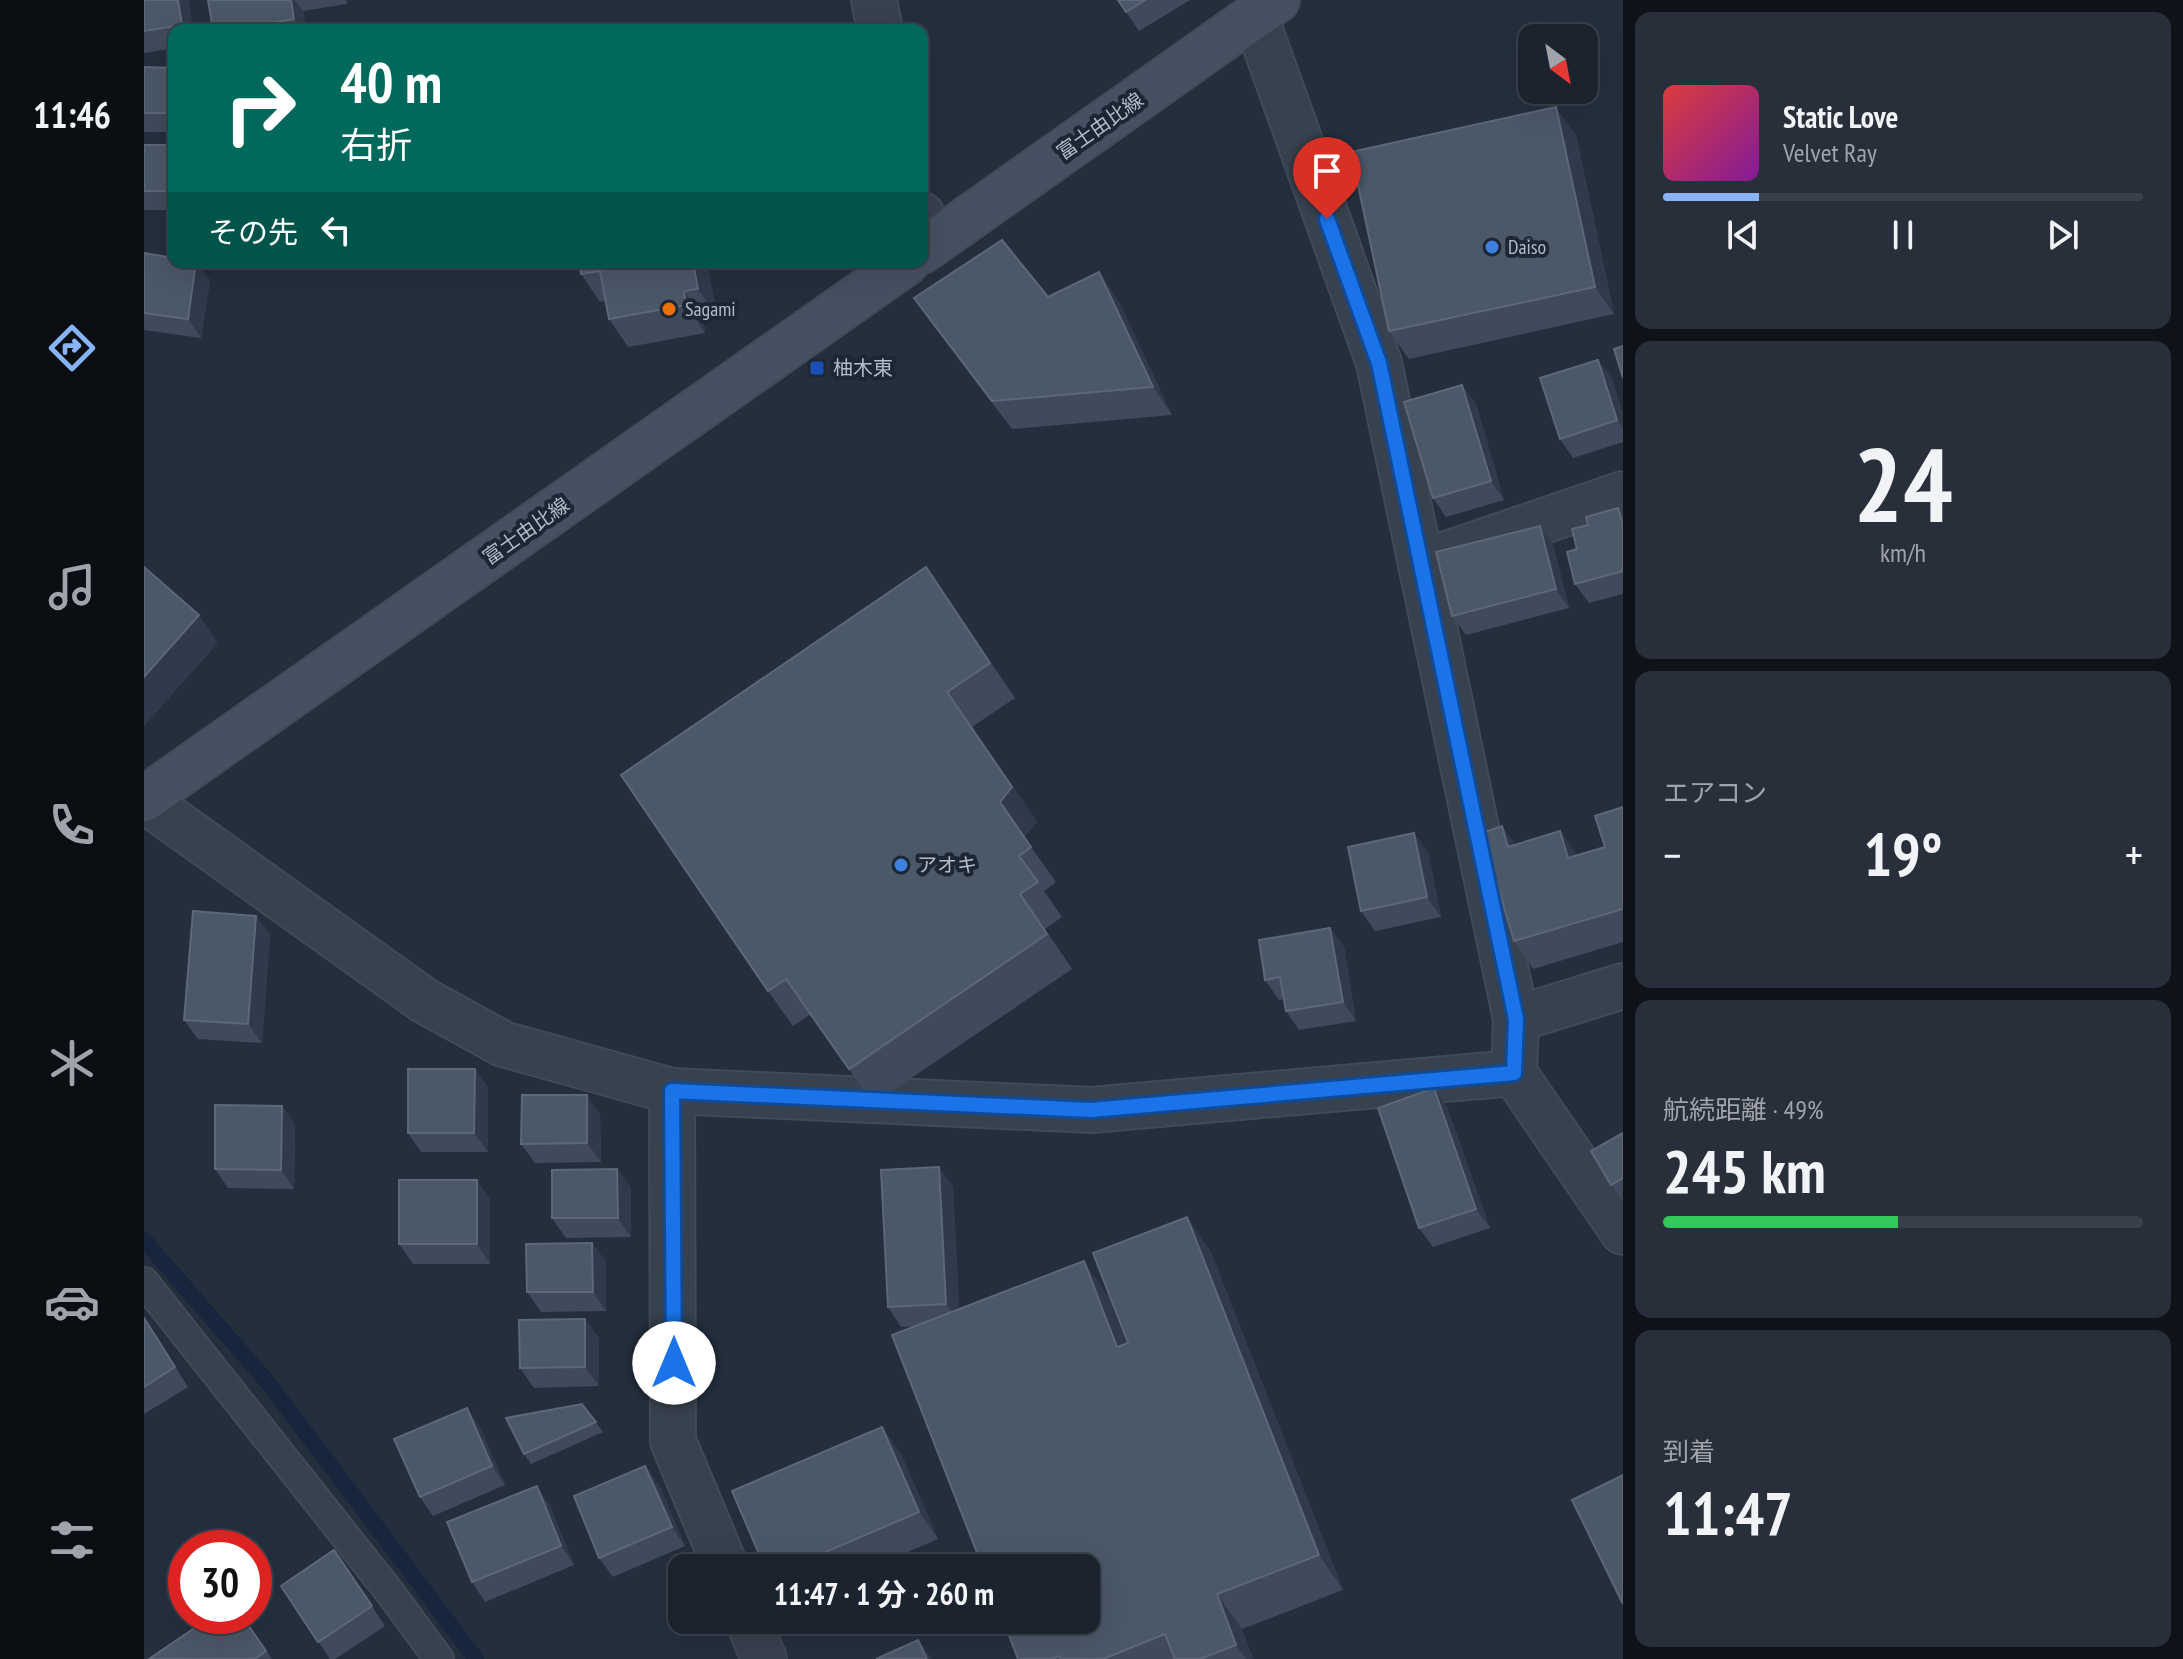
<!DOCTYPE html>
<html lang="ja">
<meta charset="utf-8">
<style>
body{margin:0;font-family:"PT Sans Narrow","Noto Sans JP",sans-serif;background:#282f3a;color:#f1f3f6;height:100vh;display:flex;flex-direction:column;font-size:30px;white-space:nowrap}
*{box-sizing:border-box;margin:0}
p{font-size:26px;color:#a0a4aa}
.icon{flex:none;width:44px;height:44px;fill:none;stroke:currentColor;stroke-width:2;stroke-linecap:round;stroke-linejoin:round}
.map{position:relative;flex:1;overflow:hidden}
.side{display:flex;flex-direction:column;gap:12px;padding:12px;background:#0f1319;width:560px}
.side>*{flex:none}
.hud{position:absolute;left:24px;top:24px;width:760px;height:244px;border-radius:16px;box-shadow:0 8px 32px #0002,0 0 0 2px #39404a;background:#00695c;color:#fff;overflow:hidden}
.needle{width:52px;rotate:148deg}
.buttons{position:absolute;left:1374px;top:24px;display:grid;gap:16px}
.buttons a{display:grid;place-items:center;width:80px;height:80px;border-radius:16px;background:#1b232e;box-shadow:0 8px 32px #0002,0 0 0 2px #39404a;font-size:40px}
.speed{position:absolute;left:24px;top:1530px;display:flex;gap:16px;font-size:40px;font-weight:700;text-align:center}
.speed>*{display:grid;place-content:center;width:104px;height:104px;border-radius:50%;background:#1b232e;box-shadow:0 8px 32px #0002,0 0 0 2px #39404a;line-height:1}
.speed .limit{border:12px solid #d22;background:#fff;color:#111}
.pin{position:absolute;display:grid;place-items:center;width:68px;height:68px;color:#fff;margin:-82px -34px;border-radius:50% 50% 50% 0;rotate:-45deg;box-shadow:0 0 8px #0007}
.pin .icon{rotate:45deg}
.me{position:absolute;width:88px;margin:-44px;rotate:0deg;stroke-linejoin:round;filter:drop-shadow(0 0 6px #0008)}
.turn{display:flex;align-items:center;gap:28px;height:168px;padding:0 40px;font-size:36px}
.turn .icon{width:104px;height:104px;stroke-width:2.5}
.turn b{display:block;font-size:56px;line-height:68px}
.then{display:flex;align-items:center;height:76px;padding:0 40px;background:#0003;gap:16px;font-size:30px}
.big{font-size:60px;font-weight:700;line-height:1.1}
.side .card{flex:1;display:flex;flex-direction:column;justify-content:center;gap:12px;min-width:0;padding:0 28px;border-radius:16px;background:#282f3a}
.side .dial{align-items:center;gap:0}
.dial b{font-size:104px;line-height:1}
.song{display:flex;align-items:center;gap:24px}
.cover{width:96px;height:96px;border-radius:12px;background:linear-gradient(135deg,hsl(0 70% 55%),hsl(290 70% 35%))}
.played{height:8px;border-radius:4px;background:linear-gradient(90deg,#8ab4f8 20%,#39404a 20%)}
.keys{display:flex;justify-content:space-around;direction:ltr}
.heat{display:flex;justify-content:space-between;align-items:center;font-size:44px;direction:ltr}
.charge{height:12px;border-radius:6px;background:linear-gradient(90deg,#34c759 49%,#39404a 0)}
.trip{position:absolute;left:524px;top:1554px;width:432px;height:80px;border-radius:16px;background:#1b232e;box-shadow:0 8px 32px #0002,0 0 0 2px #39404a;font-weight:700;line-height:80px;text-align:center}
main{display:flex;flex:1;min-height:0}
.tabs{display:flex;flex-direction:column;width:144px;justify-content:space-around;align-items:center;background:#0b0e12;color:#a0a4aa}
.tabs .icon{width:56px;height:56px}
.tabs .current{color:#8ab4f8}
.tabs b{font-size:36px;color:#f1f3f6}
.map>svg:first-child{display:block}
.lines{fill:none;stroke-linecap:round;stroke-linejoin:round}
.stream{stroke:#17263c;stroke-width:16}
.lane-casing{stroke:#414a57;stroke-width:32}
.street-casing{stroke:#414a57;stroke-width:48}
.secondary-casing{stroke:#414a57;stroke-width:48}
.lane{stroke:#38414e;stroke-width:28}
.street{stroke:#38414e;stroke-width:44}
.secondary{stroke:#465061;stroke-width:44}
.wall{fill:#3f4b5c}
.shaded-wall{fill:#2f3b4b}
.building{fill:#4b5868;stroke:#5c6777;stroke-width:2}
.route-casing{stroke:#114b97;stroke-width:20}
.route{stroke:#1a73e8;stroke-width:14}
.shop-dot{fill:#3f7fe0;stroke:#1d2633;stroke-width:3}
.food-dot{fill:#e8710a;stroke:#1d2633;stroke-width:3}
.transit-dot{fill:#1a4fb4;stroke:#1d2633;stroke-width:3}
.labels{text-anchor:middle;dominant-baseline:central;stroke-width:8;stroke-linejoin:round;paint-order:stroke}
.street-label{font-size:20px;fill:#b4bcc9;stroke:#1d2633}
.poi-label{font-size:20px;fill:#b4bcc9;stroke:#1d2633;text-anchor:start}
</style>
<main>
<nav class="tabs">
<b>11:46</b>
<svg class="icon current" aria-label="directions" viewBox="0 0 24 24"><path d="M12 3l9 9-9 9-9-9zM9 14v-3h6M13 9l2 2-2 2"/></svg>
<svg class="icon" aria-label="music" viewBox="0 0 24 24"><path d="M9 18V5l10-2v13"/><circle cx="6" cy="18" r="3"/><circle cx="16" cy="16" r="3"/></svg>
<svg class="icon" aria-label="phone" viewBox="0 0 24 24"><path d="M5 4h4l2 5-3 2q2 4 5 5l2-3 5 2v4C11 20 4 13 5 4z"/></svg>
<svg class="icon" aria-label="climate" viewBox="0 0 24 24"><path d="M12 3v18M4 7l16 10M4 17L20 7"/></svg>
<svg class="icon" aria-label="car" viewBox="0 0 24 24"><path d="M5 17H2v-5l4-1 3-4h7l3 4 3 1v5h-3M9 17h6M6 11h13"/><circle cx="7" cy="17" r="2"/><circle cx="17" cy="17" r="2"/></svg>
<svg class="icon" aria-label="filters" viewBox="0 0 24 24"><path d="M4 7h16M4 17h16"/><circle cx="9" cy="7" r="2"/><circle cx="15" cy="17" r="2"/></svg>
</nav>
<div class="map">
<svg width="1479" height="1659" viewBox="0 0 1479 1659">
<rect width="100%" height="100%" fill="#242f3e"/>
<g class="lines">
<polyline class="stream" points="0,1240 126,1385 332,1659"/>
<defs>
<polyline id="lane" points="0,1282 244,1590 295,1659"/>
<g id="street">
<polyline points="730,0 736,30"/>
<polyline points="1111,16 1235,363 1372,1019 1370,1073 1479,1232"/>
<polyline points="778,215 785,246"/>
<polyline points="1303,554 1479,494"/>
<polyline points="0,800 281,1001 359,1044 528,1091 947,1110 1370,1073"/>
<polyline points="1372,1019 1479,986"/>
<polyline points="528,1091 529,1441 582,1568"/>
<polyline points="604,1620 620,1659"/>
</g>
<g id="secondary">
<polyline points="778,251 1133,0"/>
<polyline points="0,799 763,262"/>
</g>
</defs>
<use href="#lane" class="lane-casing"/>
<use href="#street" class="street-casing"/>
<use href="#secondary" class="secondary-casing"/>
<use href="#lane" class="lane"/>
<use href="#street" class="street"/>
<use href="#secondary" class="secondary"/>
</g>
<g class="wall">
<polygon points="0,0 49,30 30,30 30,48 0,53"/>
<polygon points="64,0 202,0 203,4 159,11 162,30 69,30"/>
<polygon points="974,0 1046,0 995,31"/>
<polygon points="0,67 30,68 30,132 0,132"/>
<polygon points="1432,135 1470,314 1265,359 1245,331"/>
<rect x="0" y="145" width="30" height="65"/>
<polygon points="0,253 66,280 57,338 0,330"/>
<polygon points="435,262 563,262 573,316 559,319 561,333 484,347 465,319 462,301 456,302 437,274"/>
<polygon points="904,297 974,300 1028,415 868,429 789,325 770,298"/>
<polygon points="1454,360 1468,379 1479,415 1479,442 1429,458 1416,439"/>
<polygon points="1318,385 1332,404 1360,500 1302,517 1289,498"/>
<polygon points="1479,514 1479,594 1445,603 1431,584 1433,549 1444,525"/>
<polygon points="1396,526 1409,545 1425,608 1322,635 1308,616"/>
<polygon points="782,567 871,698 828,727 893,822 880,837 912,882 900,891 918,917 901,929 928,969 729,1104 667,1014 649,1026 624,991"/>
<polygon points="1479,807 1479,942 1389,969 1370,941 1358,826 1371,845 1433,855 1461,847"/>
<polygon points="1284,852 1297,917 1231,931 1217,911"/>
<polygon points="112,916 126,935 118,1043 54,1039 40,1020"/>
<polygon points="1186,928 1200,947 1212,1021 1155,1030 1142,1011 1140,999 1135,1000 1121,980"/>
<polygon points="331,1069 344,1088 344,1152 277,1152 264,1133"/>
<polygon points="1290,1088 1303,1107 1346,1228 1289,1247 1275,1228"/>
<polygon points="138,1106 151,1125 150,1189 84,1188 71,1169"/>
<polygon points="456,1114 457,1162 391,1163 377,1144"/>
<polygon points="1479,1133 1479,1202 1467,1185"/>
<polygon points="473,1169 487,1188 487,1237 422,1238 408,1218"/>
<polygon points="809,1186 815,1309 964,1296 982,1344 1067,1252 1199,1590 1098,1629 1109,1659 874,1659 773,1326 757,1327 744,1307"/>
<polygon points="346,1199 346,1264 269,1264 255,1244"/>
<polygon points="448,1243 462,1262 462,1311 397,1312 383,1292"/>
<polygon points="0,1316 44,1387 0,1414"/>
<polygon points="455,1338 455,1386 390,1388 376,1368"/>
<polygon points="438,1404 459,1432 387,1464 380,1454"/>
<polygon points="336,1427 361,1485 289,1516 276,1497"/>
<polygon points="757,1454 794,1539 727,1568 621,1568"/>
<polygon points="515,1485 541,1546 469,1577 455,1558"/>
<polygon points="406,1506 430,1565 341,1602 328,1582"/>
<polygon points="190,1550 241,1626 191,1659 186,1659 137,1586"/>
<polygon points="99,1616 128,1659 5,1659"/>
</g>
<g class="shaded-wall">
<polygon points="34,0 45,0 49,30 42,30 38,25"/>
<polygon points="147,0 151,0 159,11 162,30 157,30 150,19"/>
<polygon points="1412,107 1432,135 1470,314 1451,287"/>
<polygon points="52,262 66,280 57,338 44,319"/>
<polygon points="549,262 563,262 573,316 554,289"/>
<polygon points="955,272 974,300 1028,415 1009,387"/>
<polygon points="540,291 559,319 561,333 542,305"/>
<polygon points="1454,360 1468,379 1479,415 1479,428 1473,420"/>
<polygon points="1318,385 1332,404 1360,500 1347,481"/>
<polygon points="1396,526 1409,545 1425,608 1412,589"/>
<polygon points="55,615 74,643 0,726 0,677"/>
<polygon points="803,692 893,822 880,837 856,802"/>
<polygon points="1358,826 1378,854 1364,847"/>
<polygon points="1416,831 1436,859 1424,858"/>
<polygon points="1270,833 1284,852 1297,917 1283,897"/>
<polygon points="112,916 126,935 118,1043 104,1024"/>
<polygon points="1186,928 1200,947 1212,1021 1199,1002"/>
<polygon points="331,1069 344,1088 344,1152 330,1133"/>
<polygon points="1290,1088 1303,1107 1346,1228 1332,1209"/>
<polygon points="443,1095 456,1114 457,1162 443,1143"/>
<polygon points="138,1106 151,1125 150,1189 137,1170"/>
<polygon points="795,1167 809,1186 816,1323 802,1304"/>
<polygon points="473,1169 487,1188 487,1237 474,1218"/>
<polygon points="333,1180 346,1199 346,1264 333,1244"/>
<polygon points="1043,1217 1067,1252 1199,1590 1175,1555"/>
<polygon points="448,1243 462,1262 462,1311 449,1292"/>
<polygon points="940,1261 964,1296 997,1382 973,1347"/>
<polygon points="0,1316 44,1387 0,1318"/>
<polygon points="441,1319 455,1338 455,1386 441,1367"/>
<polygon points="323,1408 336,1427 361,1485 348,1466"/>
<polygon points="738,1427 757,1454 794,1539 775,1512"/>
<polygon points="501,1466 515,1485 541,1546 528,1527"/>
<polygon points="393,1486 406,1506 430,1565 417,1546"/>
<polygon points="1073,1594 1098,1629 1109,1659 1102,1659 1092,1645"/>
<polygon points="774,1640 788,1659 783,1659"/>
</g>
<g class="building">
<polygon points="0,0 34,0 38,25 0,31"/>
<polygon points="64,0 147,0 150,19 90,30 69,30"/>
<polygon points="974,0 1001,0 982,12"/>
<polygon points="0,67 30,68 30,113 0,113"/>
<polygon points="1412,107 1451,287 1245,331 1207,152"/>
<rect x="0" y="145" width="30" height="46"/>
<polygon points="858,240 904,297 955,272 1009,387 848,401 770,298"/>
<polygon points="0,253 30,258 30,262 52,262 44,319 0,313"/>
<polygon points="435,262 549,262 554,289 540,291 542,305 465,319 456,271 437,274"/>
<polygon points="1479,346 1479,378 1470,349"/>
<polygon points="1454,360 1473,420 1416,439 1396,378"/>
<polygon points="1318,385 1347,481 1289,498 1260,402"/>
<polygon points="1474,508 1479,525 1479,571 1431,584 1423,552 1433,549 1428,529 1444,525 1442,517"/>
<polygon points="1396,526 1412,589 1308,616 1292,552"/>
<polygon points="0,567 55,615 0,677"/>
<polygon points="782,567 846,663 803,692 868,787 856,802 887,847 875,856 894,882 876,894 903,934 705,1069 642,979 624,991 477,775"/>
<polygon points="1479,807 1479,909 1370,941 1338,833 1358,826 1364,847 1416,831 1424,858 1461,847 1451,816"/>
<polygon points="1270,833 1283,897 1217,911 1204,847"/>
<polygon points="49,911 112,916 104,1024 40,1020"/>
<polygon points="1186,928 1199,1002 1142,1011 1136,977 1121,980 1115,940"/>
<polygon points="264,1069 331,1069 330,1133 264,1133"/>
<polygon points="1290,1088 1332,1209 1275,1228 1234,1108"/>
<polygon points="378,1095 443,1095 443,1143 377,1144"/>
<polygon points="71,1105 138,1106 137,1170 71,1169"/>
<polygon points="1479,1133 1479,1178 1467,1185 1447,1151"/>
<polygon points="795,1167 802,1304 744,1307 737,1170"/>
<polygon points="473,1169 474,1218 408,1218 408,1170"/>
<rect x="255" y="1180" width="78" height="64"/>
<polygon points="1043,1217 1175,1555 1073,1594 1092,1645 1056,1659 1031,1659 1021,1634 959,1659 917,1659 916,1656 908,1659 874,1659 859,1620 942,1620 942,1568 839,1568 748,1335 940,1261 973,1347 984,1343 949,1253"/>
<polygon points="448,1243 449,1292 383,1292 382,1244"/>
<polygon points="0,1318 31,1367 0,1387"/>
<polygon points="441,1319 441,1367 376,1368 375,1320"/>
<polygon points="438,1404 452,1422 380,1454 362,1418"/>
<polygon points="323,1408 348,1466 276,1497 250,1439"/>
<polygon points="738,1427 775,1512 644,1568 621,1568 588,1491"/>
<polygon points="501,1466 528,1527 455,1558 430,1496"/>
<polygon points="1479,1475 1479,1604 1428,1500"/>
<polygon points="393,1486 417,1546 328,1582 303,1522"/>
<polygon points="190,1550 228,1606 174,1642 137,1586"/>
<polygon points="68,1616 98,1616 122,1651 111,1659 5,1659"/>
<polygon points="774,1640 783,1659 732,1659"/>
</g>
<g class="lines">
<defs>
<polyline id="route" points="530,1363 528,1091 947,1110 1370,1073 1372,1019 1235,363 1183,219"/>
</defs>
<use href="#route" class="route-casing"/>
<use href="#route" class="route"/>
</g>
<g class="shop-dot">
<circle cx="1348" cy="247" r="8"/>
<circle cx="757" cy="865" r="8"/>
</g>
<circle class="food-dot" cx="525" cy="309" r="8"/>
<rect class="transit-dot" x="665" y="360" width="16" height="16" rx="4"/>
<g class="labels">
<g class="street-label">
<text transform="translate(956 126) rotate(-35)">富士由比線</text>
<text transform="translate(382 531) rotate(-35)">富士由比線</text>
</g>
<g class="poi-label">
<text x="1364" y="247">Daiso</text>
<text x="541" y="309">Sagami</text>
<text x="689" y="368">柚木東</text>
<text x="773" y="865">アオキ</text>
</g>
</g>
</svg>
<div class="buttons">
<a><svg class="needle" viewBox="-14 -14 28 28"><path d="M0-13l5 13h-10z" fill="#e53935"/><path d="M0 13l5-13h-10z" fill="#a0a4aa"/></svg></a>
</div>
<div class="speed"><div class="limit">30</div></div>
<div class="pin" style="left:1183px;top:219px;background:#d93025"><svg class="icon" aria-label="arrive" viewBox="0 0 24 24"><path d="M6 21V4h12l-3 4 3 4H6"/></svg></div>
<svg class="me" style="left:530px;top:1363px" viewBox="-20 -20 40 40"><circle r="19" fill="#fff"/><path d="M0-13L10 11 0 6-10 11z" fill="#1a73e8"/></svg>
<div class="trip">11:47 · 1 分 · 260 m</div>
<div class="hud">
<div class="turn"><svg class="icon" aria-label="right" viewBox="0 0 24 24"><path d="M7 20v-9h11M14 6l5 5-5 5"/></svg><div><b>40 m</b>右折</div></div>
<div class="then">その先<svg class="icon" aria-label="left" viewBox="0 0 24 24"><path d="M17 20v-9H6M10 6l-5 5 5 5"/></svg></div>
</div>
</div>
<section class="side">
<div class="card">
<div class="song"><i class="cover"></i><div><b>Static Love</b><p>Velvet Ray</p></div></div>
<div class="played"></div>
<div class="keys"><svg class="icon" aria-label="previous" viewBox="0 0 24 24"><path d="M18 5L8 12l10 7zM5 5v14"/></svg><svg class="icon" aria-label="pause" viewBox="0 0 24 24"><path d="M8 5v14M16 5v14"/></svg><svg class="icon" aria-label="next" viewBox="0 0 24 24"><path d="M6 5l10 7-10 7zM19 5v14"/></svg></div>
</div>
<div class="card dial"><b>24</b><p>km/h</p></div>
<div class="card"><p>エアコン</p>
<div class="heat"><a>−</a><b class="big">19°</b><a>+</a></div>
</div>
<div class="card"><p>航続距離 · 49%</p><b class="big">245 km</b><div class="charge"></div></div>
<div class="card"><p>到着</p><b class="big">11:47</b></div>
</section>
</main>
